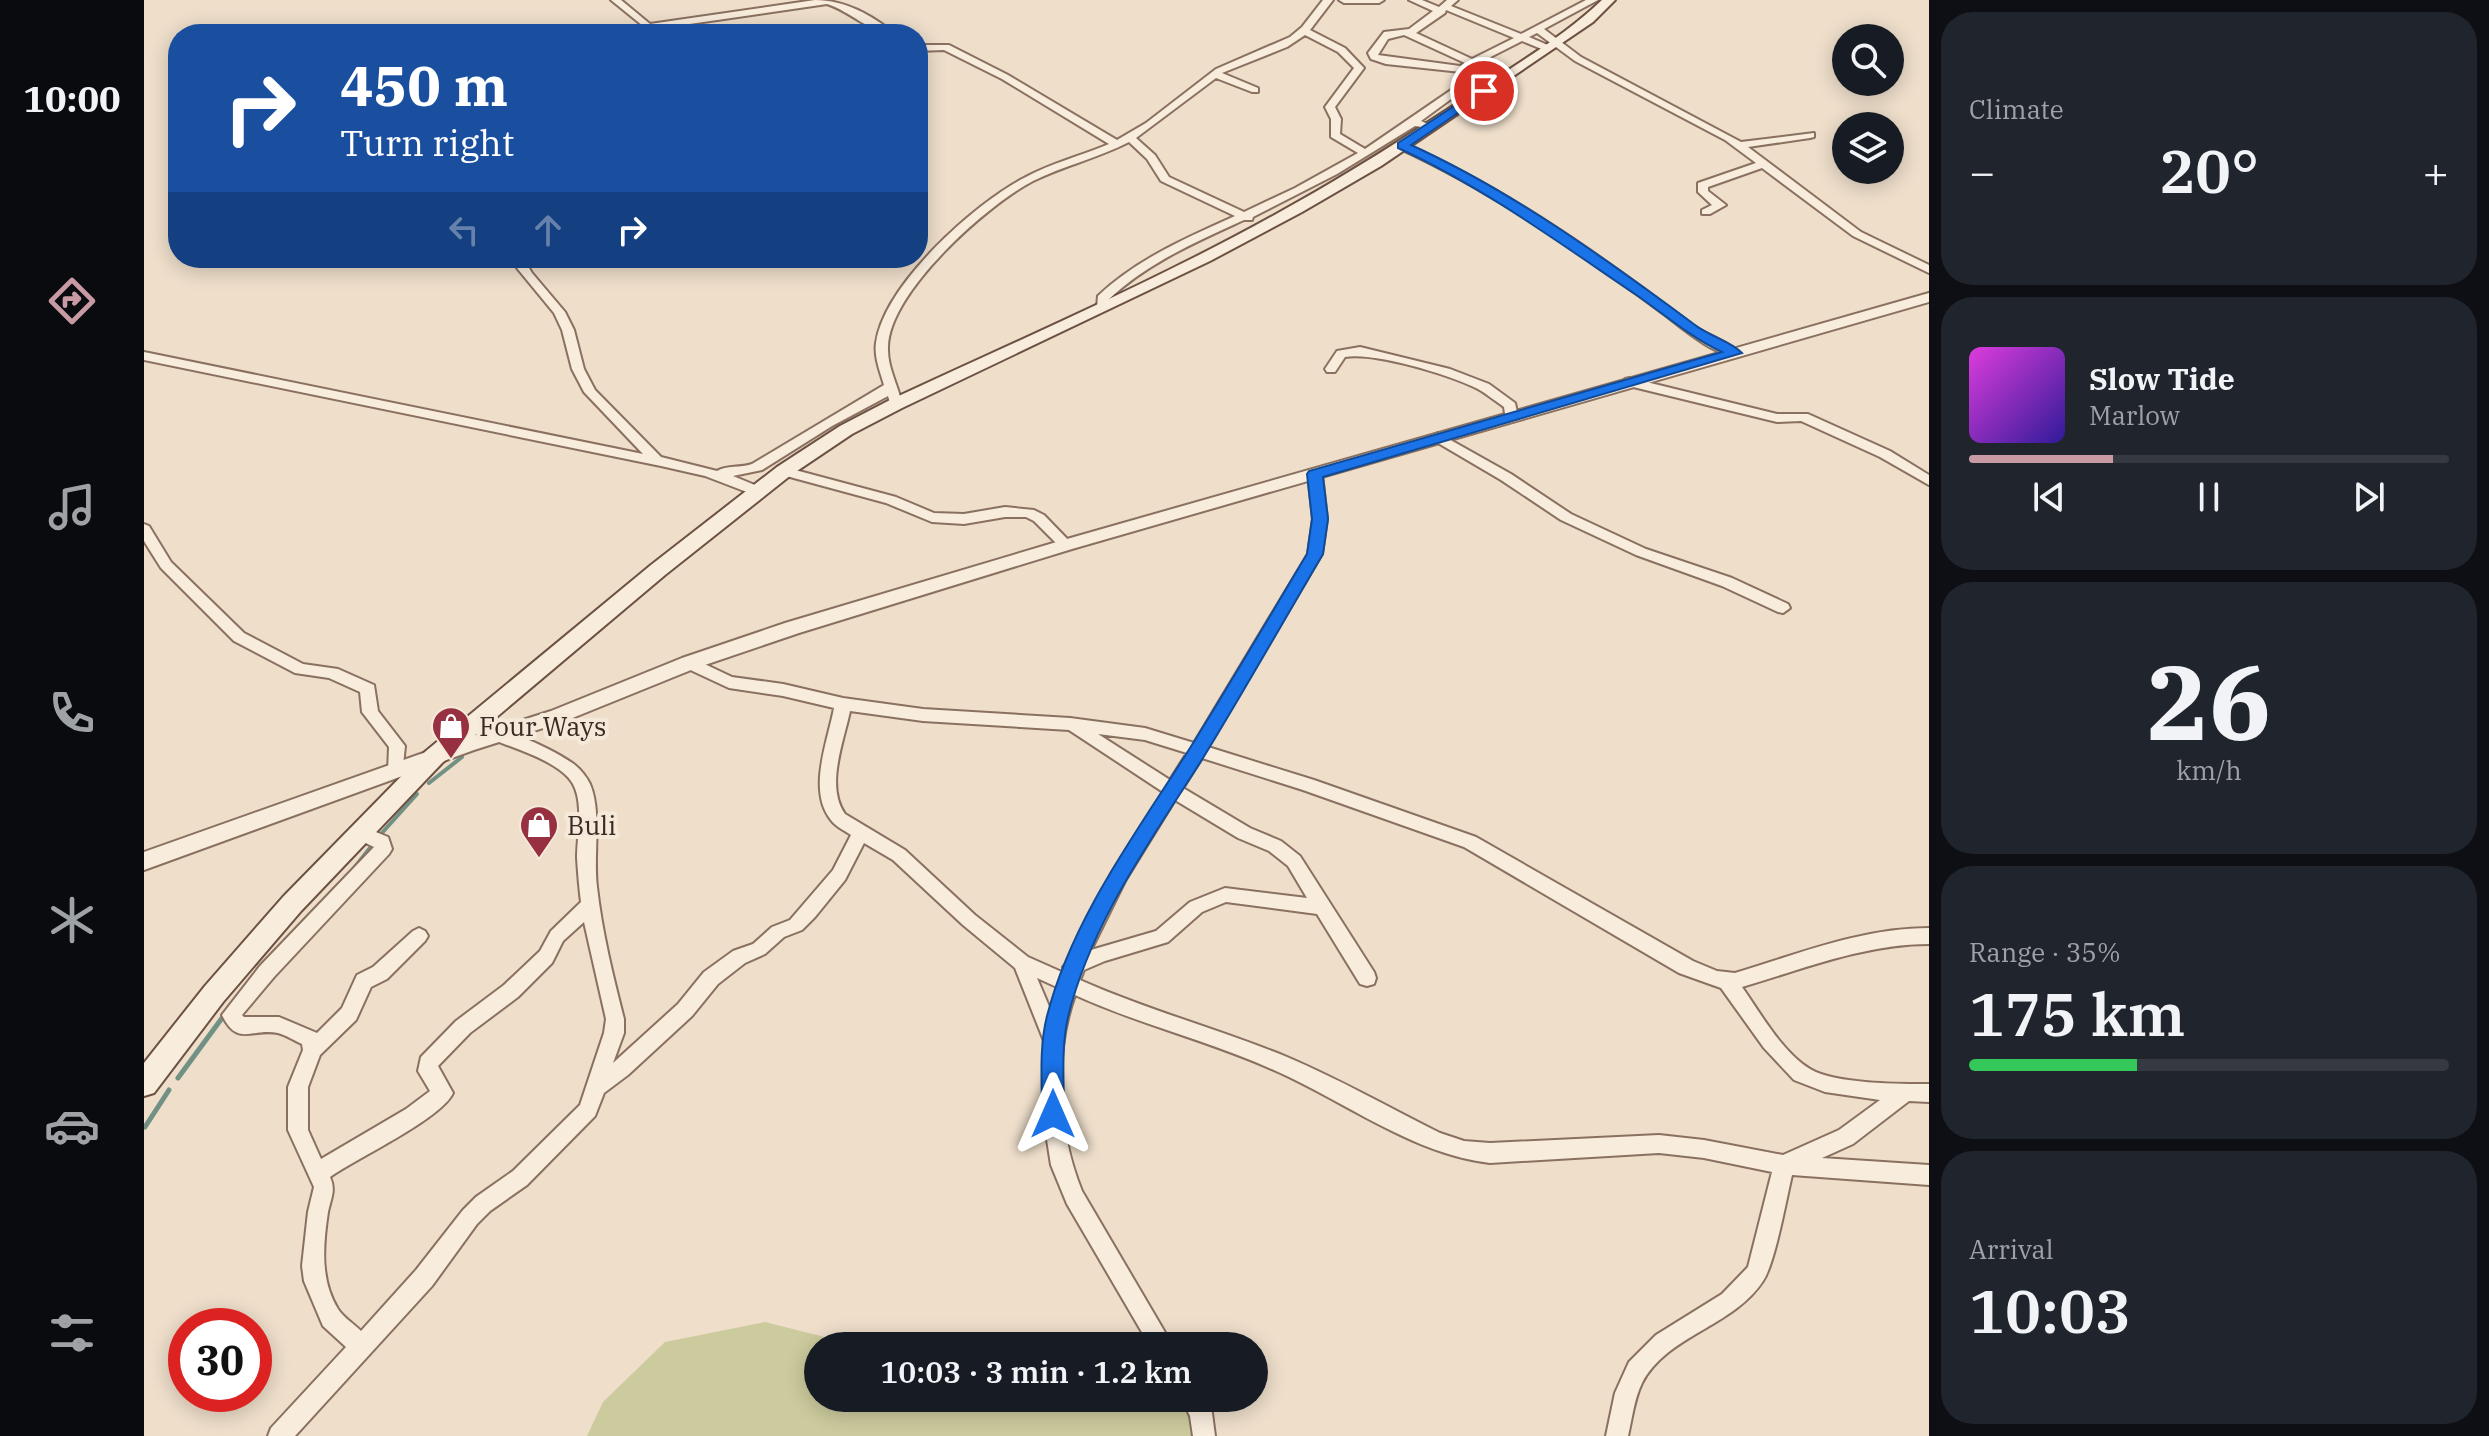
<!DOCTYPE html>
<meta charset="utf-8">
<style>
body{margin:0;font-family:"IBM Plex Serif",serif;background:#20242c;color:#f1f3f6;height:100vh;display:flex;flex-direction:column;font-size:30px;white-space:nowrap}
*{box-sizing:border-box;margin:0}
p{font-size:26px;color:#9ea1a6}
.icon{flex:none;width:44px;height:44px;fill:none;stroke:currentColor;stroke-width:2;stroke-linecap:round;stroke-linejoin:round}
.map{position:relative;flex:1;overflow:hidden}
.drawer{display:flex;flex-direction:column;gap:12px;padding:12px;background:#0d0f14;width:560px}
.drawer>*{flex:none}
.banner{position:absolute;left:24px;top:24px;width:760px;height:244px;border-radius:32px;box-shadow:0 4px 20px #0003;background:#1a4fa0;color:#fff;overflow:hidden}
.tools{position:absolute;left:1688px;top:24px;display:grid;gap:16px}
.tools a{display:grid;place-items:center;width:72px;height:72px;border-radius:50%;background:#171b24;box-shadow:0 4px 20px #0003;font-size:40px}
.speed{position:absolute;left:24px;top:1308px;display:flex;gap:16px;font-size:40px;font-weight:700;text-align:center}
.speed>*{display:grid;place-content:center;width:104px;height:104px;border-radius:50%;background:#171b24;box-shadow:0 4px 20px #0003;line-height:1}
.speed .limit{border:12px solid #d22;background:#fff;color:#111}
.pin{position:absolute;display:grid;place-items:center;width:68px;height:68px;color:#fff;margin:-34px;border:4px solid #fff;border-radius:50%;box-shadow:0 2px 8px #0007}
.me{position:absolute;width:88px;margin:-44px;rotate:0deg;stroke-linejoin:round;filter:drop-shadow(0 0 6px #0008)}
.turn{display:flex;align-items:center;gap:28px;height:168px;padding:0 40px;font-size:36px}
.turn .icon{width:104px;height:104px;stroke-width:2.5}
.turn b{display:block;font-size:56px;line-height:68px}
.lanes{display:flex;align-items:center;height:76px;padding:0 40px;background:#0003;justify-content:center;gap:40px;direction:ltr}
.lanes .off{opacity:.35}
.big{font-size:60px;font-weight:600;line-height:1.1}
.drawer .card{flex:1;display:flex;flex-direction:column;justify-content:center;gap:12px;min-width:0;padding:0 28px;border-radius:32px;background:#20242c}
.drawer .dial{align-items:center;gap:0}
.dial b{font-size:104px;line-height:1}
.song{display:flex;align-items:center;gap:24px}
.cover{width:96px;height:96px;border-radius:12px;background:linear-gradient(135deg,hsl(300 70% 55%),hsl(250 70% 35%))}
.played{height:8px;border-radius:4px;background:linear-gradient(90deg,#c89ba4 30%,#363941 30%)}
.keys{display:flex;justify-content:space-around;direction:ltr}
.heat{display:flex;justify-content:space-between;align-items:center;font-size:44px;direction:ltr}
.charge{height:12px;border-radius:6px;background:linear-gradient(90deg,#34c759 35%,#363941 0)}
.trip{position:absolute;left:660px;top:1332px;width:464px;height:80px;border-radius:40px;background:#171b24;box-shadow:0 4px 20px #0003;font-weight:600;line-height:80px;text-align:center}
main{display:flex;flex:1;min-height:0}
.tab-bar{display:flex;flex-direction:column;width:144px;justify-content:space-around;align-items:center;background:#090b0e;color:#9ea1a6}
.tab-bar .icon{width:56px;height:56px}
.tab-bar .on{color:#c89ba4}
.tab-bar b{font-size:36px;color:#f1f3f6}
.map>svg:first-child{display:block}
.green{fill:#cccb9e}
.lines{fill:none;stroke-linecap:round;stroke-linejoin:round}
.stream-far1{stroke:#719184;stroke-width:4}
.stream{stroke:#719184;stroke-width:5}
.minor-casing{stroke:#8a705f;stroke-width:4}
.tertiary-casing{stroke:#8a705f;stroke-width:4}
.secondary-casing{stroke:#6c5142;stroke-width:4}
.minor{fill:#f8ecdd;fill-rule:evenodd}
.tertiary{fill:#f8ecdd;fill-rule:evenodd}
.secondary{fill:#f8ecdd;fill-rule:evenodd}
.route{fill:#1a73e8;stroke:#114b97;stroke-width:2}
.labels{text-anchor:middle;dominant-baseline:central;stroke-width:8;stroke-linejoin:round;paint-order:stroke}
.poi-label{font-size:26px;fill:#3b2a22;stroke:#f5e9da;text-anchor:start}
</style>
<main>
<nav class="tab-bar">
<b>10:00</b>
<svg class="icon on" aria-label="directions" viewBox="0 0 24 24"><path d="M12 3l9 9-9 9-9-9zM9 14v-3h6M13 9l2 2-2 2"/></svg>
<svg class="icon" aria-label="music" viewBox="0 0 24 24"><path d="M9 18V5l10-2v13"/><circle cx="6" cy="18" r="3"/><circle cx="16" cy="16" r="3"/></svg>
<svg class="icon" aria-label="phone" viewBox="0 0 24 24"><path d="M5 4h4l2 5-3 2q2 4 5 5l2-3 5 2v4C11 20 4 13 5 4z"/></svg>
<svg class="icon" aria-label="climate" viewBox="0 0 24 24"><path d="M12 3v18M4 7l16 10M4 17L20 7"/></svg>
<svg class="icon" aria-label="car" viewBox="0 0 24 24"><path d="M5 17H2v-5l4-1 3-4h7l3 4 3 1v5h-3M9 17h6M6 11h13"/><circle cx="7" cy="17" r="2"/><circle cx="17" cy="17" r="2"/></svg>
<svg class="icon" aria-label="filters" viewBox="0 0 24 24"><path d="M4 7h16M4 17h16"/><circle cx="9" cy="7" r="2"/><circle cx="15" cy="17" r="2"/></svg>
</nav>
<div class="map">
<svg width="1785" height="1436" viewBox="0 0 1785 1436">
<rect width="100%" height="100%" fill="#eedeca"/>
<polygon class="green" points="621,1322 716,1346 674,1346 674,1398 926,1398 990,1405 1017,1398 1041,1398 1052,1436 443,1436 459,1402 521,1342"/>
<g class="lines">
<g class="stream-far1">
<polyline points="285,783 318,757"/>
<polyline points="237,834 273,794"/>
<polyline points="211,867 229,844"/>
</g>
<g class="stream">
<polyline points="34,1078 81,1014"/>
<polyline points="1,1127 25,1090"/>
</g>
<defs>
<g id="minor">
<path d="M 467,0 L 477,0 L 506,24 L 671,0 C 701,0 728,15 751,34 C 727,34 706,11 683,4 L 504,30 Z"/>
<path d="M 1179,0 L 1189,0 L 1166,30 L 1201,48 L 1220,68 L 1191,107 L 1197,119 L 1196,134 L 1221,149 L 1313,86 L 1340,88 L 1345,91 L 1340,94 L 1318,91 L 1277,121 L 1284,124 L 1284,128 L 1271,126 L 1193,174 L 1109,217 L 1108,220 L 1100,220 C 1052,242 1003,263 964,300 L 965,307 L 959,311 L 953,307 L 954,296 C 993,259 1042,238 1091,216 L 1017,181 L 1003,159 L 985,142 C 954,158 919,166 889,181 C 843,205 745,292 744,347 C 743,367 754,385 758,404 L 757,407 L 747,407 L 744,396 L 688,426 L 618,470 L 589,476 L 618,488 L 620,491 L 618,494 L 608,494 L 561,476 L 517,466 L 0,360 L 0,352 L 499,454 L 440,392 L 428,369 L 418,330 L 410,313 L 373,268 L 374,258 L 386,258 L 385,268 L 388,273 L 421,312 L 430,330 L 440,369 L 451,390 L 517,457 L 573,471 C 582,465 597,468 608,464 L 740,385 C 736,371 730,357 732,343 C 740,285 830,204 880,178 C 907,163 937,156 965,144 L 858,79 L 800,50 L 774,51 L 774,45 L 805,45 L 864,75 L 973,140 L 1002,123 L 1072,69 L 1146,37 L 1158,27 ZM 1161,35 L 1194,52 L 1210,68 L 1181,107 L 1187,119 L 1187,137 L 1214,153 L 1151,188 L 1100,212 L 1025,177 L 1011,155 L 992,138 L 1072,78 L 1108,92 L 1114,92 L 1114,88 L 1078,73 L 1143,47 Z"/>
<polygon points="1195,0 1240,0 1235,3 1200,3"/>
<path d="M 1265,0 L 1278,0 L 1295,7 L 1303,0 L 1314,0 L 1307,6 L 1377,34 L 1442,0 L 1454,0 L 1400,29 L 1437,57 L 1597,142 L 1670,133 L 1670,137 L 1666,138 L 1604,147 L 1717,232 L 1785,265 L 1785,273 L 1709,236 L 1618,168 L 1564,187 L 1564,191 L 1582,205 L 1566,214 L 1558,214 L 1558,210 L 1568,205 L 1554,192 L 1554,183 L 1612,163 L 1581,140 L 1431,61 L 1393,33 L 1385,37 L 1406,46 L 1406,50 L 1400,50 L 1378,41 L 1317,72 L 1242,64 L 1227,59 L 1224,53 L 1240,32 L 1265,29 L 1289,11 ZM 1302,10 L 1370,38 L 1328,59 L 1272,33 L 1301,13 ZM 1260,35 L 1321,63 L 1316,66 L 1234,55 L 1244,39 Z"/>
<path d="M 1254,144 L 1262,144 C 1365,190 1460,258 1550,326 C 1565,336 1584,342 1597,353 L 1595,356 C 1573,358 1539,329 1521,315 C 1438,253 1348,191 1254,148 Z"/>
<path d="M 1216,347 L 1306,369 L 1345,384 L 1371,403 L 1374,417 L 1367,421 L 1362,420 L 1360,407 C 1351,401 1343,394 1334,389 C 1306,375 1231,352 1201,357 L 1191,372 L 1183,372 L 1181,369 L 1193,351 Z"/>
<polygon points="1486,378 1633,414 1664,414 1746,451 1785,475 1785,485 1736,457 1657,421 1633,422 1481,385 1481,379"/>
<polygon points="1294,433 1367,474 1427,514 1502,549 1588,578 1644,604 1646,608 1639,613 1634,612 1578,586 1492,555 1417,520 1357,480 1289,440 1287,437"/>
<polygon points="640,467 752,497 790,513 820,514 861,507 890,510 900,515 929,545 927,548 917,548 890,521 882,517 861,517 820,524 788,522 742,503 635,474 633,471"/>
<path d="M 1171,470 L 1178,474 L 1183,519 L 1178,554 L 1064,747 L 1170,780 L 1332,837 L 1549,961 L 1573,971 L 1591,973 C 1654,954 1718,928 1785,928 L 1785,944 C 1721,944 1659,969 1598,987 C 1617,1014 1638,1052 1666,1069 C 1691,1084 1756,1084 1785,1084 L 1785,1102 L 1765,1101 L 1709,1144 L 1678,1158 L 1785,1165 L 1785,1185 L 1648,1175 C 1642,1200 1631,1263 1619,1281 C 1589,1327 1523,1335 1498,1383 C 1490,1399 1488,1419 1484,1436 L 1462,1436 L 1471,1393 L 1485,1362 L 1512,1335 L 1578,1294 L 1604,1267 L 1628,1172 L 1560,1158 L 1515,1153 L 1346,1163 C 1269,1154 1202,1102 1132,1071 C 1067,1041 996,1025 931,995 C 909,1056 914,1132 938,1191 L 1029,1346 L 1006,1346 L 923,1204 L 907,1165 L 899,1114 L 900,1041 L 871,968 L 819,925 L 749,860 L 720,843 L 701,880 L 671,917 L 658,930 L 640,937 L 621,954 L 601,963 L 574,984 L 548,1016 L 484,1075 L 460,1093 L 451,1116 L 383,1185 L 346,1211 L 333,1224 L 288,1286 L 151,1436 L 124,1436 L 127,1428 L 202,1347 L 179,1326 L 160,1281 L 158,1266 L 164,1212 L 170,1187 L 144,1130 L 144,1087 L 159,1050 L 158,1044 C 151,1041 142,1035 134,1033 C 108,1028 93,1047 78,1015 L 116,966 L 230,847 L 209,837 L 206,832 L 209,827 L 215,825 L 244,837 L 248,849 L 245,854 L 130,977 L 98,1015 L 100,1017 L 135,1017 L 173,1033 L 198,1008 L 213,975 L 229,967 L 269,931 L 275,928 L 281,931 L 284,936 L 281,941 L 243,979 L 227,987 L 212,1020 L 176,1055 L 164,1087 L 164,1130 L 177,1159 L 262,1109 L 286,1091 L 274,1071 L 277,1057 L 312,1021 L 360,985 L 396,951 L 407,931 L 437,902 C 435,887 434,873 433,858 C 433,836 440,804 429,784 C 417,762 370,748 347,739 L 345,735 L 347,731 C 363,726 417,754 431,765 C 437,770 442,776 446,784 C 458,812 449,856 453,887 C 458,932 469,976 480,1019 L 480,1033 L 469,1063 L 534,1004 L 560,972 L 589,951 L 609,944 L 628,927 L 646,920 L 689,870 L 707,835 C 700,830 692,827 687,820 C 663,790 684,741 690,708 L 639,696 L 585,688 L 540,667 L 537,663 L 540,659 L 550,659 L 588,677 L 639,684 L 699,698 L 779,709 L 926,718 L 1001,728 L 1050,743 L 1164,554 L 1169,519 L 1164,474 ZM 706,711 L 779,721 L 925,730 L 1019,792 L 968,872 L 925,960 L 919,967 L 920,973 L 884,957 L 831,915 L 761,850 L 701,814 C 681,786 700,741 706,711 ZM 954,734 L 1001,740 L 1043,753 L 1026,780 ZM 1058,758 L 1159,790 L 1320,847 L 1535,973 L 1577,988 L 1620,1048 L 1650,1080 L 1681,1092 L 1736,1100 L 1695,1130 L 1639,1155 L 1560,1140 L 1515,1135 L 1346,1143 L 1320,1141 L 1296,1133 C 1246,1108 1195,1079 1143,1057 C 1075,1029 1003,1010 936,980 L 940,970 L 961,961 L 1024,942 L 1058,912 L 1082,902 L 1173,914 L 1216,984 L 1223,986 L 1230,984 L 1232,978 L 1230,972 L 1156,856 L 1137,841 L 1106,828 L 1039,788 ZM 1031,800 L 1094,838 L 1125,851 L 1144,866 L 1163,898 L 1081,888 L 1046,902 L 1012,931 L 947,950 L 981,881 ZM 440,922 L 462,1019 L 460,1033 L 436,1105 L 369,1171 L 332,1197 L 319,1210 L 272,1270 L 217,1331 C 210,1324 199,1317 194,1309 C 176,1280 179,1245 184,1212 C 187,1198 192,1190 186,1177 C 213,1158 297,1119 309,1093 L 294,1066 L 326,1033 L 374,997 L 408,963 L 419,941 ZM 893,978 L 915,988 L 907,1011 Z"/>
<polygon points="0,524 5,526 27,562 100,633 159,664 194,669 230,685 234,711 261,746 258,775 246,775 244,771 245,747 218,712 216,692 185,678 151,673 90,641 17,568 0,541"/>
<polygon points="1037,1398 1061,1398 1068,1413 1071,1436 1049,1436 1046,1416"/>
</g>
<polygon id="tertiary" points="1785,293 1785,302 928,549 655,633 552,668 421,721 330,750 0,870 0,852 316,740 407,711 538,658 641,623 916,541"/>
<path id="secondary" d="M 1458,0 L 1471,0 L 1449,22 L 1237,166 L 1158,212 L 1066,261 L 758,408 L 708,434 L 647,475 L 521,575 L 298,763 L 157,911 L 79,1002 L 10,1093 L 0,1096 L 0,1063 L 61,986 L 139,897 L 282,751 L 507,565 L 633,467 L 696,426 L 746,400 C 881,337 1020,278 1150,204 C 1206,173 1260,138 1315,102 C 1363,70 1416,40 1458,0 Z"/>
</defs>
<use href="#minor" class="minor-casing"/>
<use href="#tertiary" class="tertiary-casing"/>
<use href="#secondary" class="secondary-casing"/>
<use href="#minor" class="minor"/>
<use href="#tertiary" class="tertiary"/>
<use href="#secondary" class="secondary"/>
</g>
<path class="route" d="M 1336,89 L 1346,91 L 1267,145 C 1368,191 1462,259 1551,325 C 1565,336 1586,341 1598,353 L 1179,477 L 1184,519 L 1179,554 C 1139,622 1100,691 1059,758 C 1008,839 947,922 924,1017 C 917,1048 920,1082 920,1114 L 917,1121 L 909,1124 L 901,1121 L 898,1114 C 898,1082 895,1047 903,1016 C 928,918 993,832 1046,748 C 1086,684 1124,619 1163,554 L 1168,519 L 1163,474 L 1165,471 L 1578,352 C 1546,337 1520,314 1491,294 C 1414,242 1339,187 1254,148 L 1254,143 Z"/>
<defs>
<symbol id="shop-pin" viewBox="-11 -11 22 30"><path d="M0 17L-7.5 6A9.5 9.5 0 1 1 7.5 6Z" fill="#973040" stroke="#f5e9da"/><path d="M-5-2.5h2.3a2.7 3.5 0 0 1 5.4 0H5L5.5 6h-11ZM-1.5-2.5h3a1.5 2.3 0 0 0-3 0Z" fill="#fff"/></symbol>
</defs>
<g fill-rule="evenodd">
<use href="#shop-pin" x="285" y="704" width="44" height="60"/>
<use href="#shop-pin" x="373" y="803" width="44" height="60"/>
</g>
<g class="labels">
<g class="poi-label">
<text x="335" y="726">Four Ways</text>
<text x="423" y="825">Buli</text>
</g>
</g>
</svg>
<div class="tools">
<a><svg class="icon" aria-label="search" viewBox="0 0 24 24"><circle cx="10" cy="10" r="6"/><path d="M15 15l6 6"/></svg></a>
<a><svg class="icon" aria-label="layers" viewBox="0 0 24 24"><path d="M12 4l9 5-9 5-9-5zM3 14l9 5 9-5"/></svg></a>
</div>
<div class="speed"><div class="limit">30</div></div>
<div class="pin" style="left:1340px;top:91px;background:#d93025"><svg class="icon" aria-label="arrive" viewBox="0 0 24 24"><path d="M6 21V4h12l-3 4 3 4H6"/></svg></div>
<svg class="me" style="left:909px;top:1114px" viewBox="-20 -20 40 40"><path d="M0-17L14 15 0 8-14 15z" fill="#1a73e8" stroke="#fff" stroke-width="4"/></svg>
<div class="trip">10:03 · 3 min · 1.2 km</div>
<div class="banner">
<div class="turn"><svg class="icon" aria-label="right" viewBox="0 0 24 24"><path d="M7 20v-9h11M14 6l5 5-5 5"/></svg><div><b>450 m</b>Turn right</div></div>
<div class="lanes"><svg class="icon off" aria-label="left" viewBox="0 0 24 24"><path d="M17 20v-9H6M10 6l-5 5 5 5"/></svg><svg class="icon off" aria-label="ahead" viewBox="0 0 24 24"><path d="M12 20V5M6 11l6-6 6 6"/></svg><svg class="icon" aria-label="right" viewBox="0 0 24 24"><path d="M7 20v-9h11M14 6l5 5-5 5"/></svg></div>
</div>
</div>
<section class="drawer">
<div class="card"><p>Climate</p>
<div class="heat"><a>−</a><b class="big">20°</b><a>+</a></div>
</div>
<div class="card">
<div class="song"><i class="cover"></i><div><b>Slow Tide</b><p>Marlow</p></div></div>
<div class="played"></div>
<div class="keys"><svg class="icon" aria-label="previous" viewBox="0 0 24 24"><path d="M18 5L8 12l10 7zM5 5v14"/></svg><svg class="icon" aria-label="pause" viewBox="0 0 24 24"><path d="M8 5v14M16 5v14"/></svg><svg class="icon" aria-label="next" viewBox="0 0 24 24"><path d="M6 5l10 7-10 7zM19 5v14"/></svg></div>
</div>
<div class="card dial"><b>26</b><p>km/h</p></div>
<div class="card"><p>Range · 35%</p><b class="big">175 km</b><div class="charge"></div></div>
<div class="card"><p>Arrival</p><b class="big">10:03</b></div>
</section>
</main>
